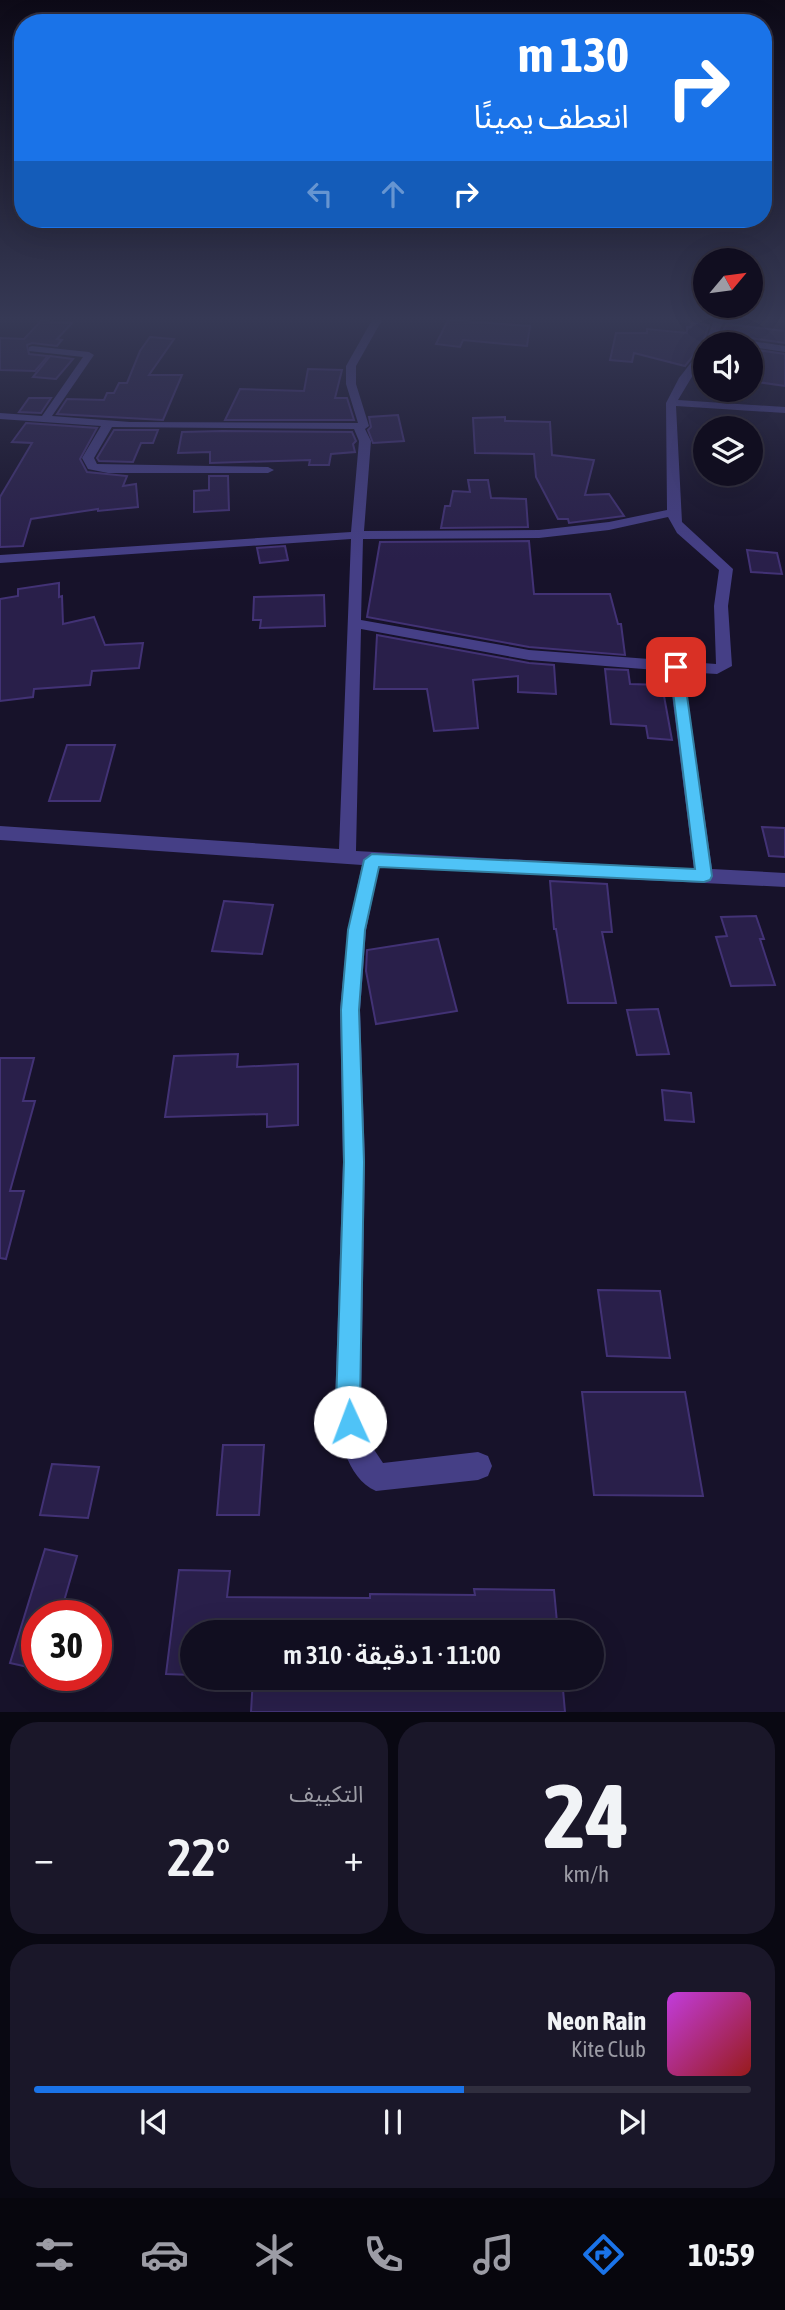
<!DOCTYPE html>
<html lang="ar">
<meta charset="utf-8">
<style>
body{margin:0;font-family:"Asap Condensed","Noto Sans Arabic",sans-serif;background:#1a1729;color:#f1f3f6;direction:rtl;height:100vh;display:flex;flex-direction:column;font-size:26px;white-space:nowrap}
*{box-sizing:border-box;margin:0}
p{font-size:23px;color:#9c9ca5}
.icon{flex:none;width:38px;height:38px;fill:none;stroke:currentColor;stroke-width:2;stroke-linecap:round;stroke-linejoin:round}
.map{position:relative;height:1712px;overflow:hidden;direction:ltr}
.drawer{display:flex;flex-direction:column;gap:10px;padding:10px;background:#090812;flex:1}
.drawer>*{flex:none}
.banner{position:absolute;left:14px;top:14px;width:758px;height:214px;border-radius:28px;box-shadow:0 7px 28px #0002,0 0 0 2px #302e3e;direction:rtl;background:#1a73e8;color:#fff;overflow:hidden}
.needle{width:46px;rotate:61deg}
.buttons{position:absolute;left:693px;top:248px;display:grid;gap:14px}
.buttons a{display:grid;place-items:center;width:70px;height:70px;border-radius:50%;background:#110e20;box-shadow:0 7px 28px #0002,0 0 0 2px #302e3e;font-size:35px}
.speed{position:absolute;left:21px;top:1600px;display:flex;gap:14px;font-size:35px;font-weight:700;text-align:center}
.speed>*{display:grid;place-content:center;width:91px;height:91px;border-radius:50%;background:#110e20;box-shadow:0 7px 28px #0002,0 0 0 2px #302e3e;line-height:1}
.speed .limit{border:10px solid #d22;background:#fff;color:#111}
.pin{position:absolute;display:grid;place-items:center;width:60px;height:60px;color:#fff;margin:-30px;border-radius:14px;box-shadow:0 4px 10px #0006}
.me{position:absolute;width:77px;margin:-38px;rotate:358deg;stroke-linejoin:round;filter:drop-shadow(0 0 5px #0008)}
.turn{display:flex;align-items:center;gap:24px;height:147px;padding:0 28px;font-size:32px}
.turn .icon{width:91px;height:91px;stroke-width:2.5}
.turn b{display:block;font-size:49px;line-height:60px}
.lanes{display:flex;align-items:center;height:66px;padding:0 28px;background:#0003;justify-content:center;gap:35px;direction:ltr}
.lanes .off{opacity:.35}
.big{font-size:52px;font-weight:600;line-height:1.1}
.drawer .card{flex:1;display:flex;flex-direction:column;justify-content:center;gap:10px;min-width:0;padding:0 24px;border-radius:28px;background:#1a1729}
.drawer .dial{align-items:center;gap:0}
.dial b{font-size:91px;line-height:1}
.song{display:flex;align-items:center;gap:21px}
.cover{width:84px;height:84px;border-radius:10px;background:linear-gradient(135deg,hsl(290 70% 55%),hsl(0 70% 35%))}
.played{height:7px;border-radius:4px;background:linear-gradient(90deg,#1a73e8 60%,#302e3e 60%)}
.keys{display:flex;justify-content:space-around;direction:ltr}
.heat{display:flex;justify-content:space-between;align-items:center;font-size:38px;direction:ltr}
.drawer .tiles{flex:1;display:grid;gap:10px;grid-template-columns:1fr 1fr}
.card:last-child{grid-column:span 2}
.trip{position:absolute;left:180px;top:1620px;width:424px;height:70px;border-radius:35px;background:#110e20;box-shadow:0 7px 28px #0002,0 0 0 2px #302e3e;font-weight:600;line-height:70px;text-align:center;direction:rtl}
.menu{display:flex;height:112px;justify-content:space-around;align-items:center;background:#07060d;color:#9c9ca5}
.menu .icon{width:49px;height:49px}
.menu .on{color:#1a73e8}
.menu b{font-size:32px;color:#f1f3f6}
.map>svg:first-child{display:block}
.building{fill:#291f4a;stroke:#423275;stroke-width:2}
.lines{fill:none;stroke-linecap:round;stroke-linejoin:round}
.minor{fill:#453f86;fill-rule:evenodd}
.route{fill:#4fc3f7;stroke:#337fa1;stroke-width:2}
</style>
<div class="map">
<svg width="785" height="1712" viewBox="0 0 785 1712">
<rect width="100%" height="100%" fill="#17122a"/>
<g class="building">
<polygon points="448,320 530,326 527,346 463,340 460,347 436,344"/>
<polygon points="41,321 72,323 57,339 62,340 57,346 32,343 27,345 29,354 48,356 35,371 0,370 0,338 24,339"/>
<polygon points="692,323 709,325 702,345 685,366 634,353 632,362 610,360 616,333 647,333 647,329 687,333 687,327 691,327"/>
<polygon points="727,324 785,331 785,343 721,334"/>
<polygon points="150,337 174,339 149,375 182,375 163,420 57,414 67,399 104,400 107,393 114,393 119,383 127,383 140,351"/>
<polygon points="751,349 785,354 785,386 751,381"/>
<polygon points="50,356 73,359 56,379 33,377"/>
<polygon points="308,369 342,370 335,398 347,398 354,420 225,420 240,389 304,391"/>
<polygon points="29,398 51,398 41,413 19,412"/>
<polygon points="398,415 404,441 373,443 368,430 371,427 369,417"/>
<polygon points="505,417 505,421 550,422 552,455 594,460 585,495 609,494 624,516 569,523 568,519 558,519 536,477 534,454 475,453 473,418"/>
<polygon points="26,423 97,428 80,459 87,472 127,476 123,486 136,484 138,507 98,511 98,509 31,519 23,546 0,547 0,497 32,443 12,442"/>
<polygon points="114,430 158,430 153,443 141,443 133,462 99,461 97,458"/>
<polygon points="222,431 352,432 356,441 353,444 355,452 331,454 329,465 309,465 310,460 210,463 210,452 178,453 182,432"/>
<polygon points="209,476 228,476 229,510 194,512 194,491 209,490"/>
<polygon points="468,480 488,480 491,498 526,499 528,527 441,528 445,506 450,506 453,491 470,492"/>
<polygon points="529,541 534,594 610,594 618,624 621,624 625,655 529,647 367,617 380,542"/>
<polygon points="285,546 288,560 260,563 257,548"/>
<polygon points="747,550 777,553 782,574 751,572"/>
<polygon points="59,583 59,597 62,596 63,624 94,617 105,645 143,643 139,668 92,671 90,685 34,689 33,697 0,701 0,599 18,596 18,589"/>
<polygon points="324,595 325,626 260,628 261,620 253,620 254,597"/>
<polygon points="377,635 529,663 554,665 556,694 518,692 518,676 473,680 478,728 434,731 427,689 374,689"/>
<polygon points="605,669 628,670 630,684 662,685 672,740 648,738 646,726 611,724"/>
<polygon points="67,745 115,745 100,801 49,801"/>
<polygon points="762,827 785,828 785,857 769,856"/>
<polygon points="550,881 607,884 612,932 602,932 616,1003 568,1003 556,929 554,929"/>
<polygon points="224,901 273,905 262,954 212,951"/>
<polygon points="756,916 764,939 760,939 775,985 731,986 716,937 727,936 721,917"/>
<polygon points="438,939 457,1011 376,1024 366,971 367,950"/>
<polygon points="658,1009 669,1054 637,1055 627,1010"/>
<polygon points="238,1054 237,1067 298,1064 298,1125 267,1127 267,1114 165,1117 174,1056"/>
<polygon points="0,1058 34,1058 23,1101 35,1101 10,1191 24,1191 6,1259 0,1258"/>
<polygon points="662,1090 691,1093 694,1122 665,1120"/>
<polygon points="598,1290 660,1291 670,1358 607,1356"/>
<polygon points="582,1392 685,1392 703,1496 594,1495"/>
<polygon points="223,1445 264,1445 259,1515 217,1515"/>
<polygon points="52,1464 99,1467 88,1518 40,1515"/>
<polygon points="45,1549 77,1556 60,1615 37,1615 37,1669 10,1663"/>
<polygon points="179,1570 230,1571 227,1597 370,1598 370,1594 475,1595 474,1589 554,1590 558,1633 192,1633 192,1675 166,1674"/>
<polygon points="253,1678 562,1678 565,1712 251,1712"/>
</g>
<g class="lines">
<path class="minor" d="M 372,320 L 382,320 L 356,366 L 356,384 L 369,426 L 365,429 L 371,441 L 364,531 L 539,530 L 609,522 L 667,510 L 666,403 L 679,378 L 704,346 L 714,320 L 724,320 L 717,336 L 785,346 L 785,352 L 714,341 L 713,345 L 705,345 L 705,355 L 678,400 L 785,407 L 785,413 L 676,406 L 682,522 L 733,569 L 728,606 L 732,666 L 717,674 L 684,672 L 712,869 L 785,873 L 785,887 L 379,867 L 366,930 L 360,1010 L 365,1162 L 361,1405 L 365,1436 L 383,1463 L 478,1452 L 488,1456 L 492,1466 L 488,1476 L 478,1480 L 376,1491 C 346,1478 338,1433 335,1405 L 343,1162 L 340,1010 L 348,930 L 362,865 L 0,840 L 0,826 L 339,849 L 351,539 L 0,563 L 0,555 L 351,532 L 359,441 L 354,429 L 112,427 L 94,458 L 97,464 L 268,467 L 274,470 L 268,473 L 108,473 L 88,469 L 82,458 L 101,426 L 0,419 L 0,413 L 42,416 L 83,357 L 29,351 L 29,347 L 32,346 L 89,352 L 94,355 L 52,416 L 130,422 L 358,423 L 346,384 L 346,366 ZM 668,517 L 677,533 L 719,570 L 714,606 L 716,664 L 529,650 L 361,620 L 363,539 L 539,538 L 609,530 ZM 361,629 L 529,660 L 669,671 L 694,869 L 356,851 Z"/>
</g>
<linearGradient id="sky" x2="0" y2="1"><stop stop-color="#0d0a17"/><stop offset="0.57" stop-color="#363955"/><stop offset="1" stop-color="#363955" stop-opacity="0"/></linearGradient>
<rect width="785" height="560" fill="url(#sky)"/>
<polygon class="route" points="676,662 683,667 712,876 710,880 704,882 379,867 365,930 359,1010 364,1162 360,1405 362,1422 359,1431 350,1434 342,1431 336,1405 344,1162 341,1010 348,930 364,860 372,854 695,869 670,667"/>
</svg>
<div class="buttons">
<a><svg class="needle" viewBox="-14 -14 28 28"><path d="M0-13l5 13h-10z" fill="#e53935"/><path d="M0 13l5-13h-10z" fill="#9c9ca5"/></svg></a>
<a><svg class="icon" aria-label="sound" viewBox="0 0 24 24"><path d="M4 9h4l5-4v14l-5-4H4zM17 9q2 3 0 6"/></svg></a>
<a><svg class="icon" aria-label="layers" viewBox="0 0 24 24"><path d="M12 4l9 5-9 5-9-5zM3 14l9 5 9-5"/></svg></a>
</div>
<div class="speed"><div class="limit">30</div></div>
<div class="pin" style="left:676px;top:667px;background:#d93025"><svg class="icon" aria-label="arrive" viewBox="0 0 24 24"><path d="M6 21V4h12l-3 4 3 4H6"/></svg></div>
<svg class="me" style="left:350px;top:1422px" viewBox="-20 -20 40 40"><circle r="19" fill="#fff"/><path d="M0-13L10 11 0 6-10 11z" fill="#4fc3f7"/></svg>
<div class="trip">11:00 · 1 دقيقة · 310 m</div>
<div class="banner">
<div class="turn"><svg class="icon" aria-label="right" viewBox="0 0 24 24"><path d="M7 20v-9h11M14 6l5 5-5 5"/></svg><div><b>130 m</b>انعطف يمينًا</div></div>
<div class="lanes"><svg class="icon off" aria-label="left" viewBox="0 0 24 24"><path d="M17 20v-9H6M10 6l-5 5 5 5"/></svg><svg class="icon off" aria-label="ahead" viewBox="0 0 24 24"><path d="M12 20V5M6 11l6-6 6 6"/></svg><svg class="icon" aria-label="right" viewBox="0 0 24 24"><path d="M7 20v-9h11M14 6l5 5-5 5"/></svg></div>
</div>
</div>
<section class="drawer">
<div class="tiles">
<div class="card dial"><b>24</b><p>km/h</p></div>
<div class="card"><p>التكييف</p>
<div class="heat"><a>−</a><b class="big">22°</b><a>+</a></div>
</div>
<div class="card">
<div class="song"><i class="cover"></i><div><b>Neon Rain</b><p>Kite Club</p></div></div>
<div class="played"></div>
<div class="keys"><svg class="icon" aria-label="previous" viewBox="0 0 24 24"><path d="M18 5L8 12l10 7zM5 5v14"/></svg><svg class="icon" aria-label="pause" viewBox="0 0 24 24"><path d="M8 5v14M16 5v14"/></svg><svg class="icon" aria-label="next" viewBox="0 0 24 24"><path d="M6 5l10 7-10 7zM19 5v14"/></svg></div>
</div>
</div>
</section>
<nav class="menu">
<b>10:59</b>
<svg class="icon on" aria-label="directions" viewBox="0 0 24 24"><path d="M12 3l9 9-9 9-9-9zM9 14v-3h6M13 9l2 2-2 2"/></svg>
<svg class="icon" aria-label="music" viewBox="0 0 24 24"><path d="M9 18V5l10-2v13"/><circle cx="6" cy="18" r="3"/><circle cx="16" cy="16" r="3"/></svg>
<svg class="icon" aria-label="phone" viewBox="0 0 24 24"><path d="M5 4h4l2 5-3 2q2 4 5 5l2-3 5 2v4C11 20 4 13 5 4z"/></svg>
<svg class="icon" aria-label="climate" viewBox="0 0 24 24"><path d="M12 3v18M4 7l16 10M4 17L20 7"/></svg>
<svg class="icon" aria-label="car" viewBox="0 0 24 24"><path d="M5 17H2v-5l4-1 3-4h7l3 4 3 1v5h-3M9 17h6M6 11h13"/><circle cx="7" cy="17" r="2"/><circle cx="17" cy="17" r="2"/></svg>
<svg class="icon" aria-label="filters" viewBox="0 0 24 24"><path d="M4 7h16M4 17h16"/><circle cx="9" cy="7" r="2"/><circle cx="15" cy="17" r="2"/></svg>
</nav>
